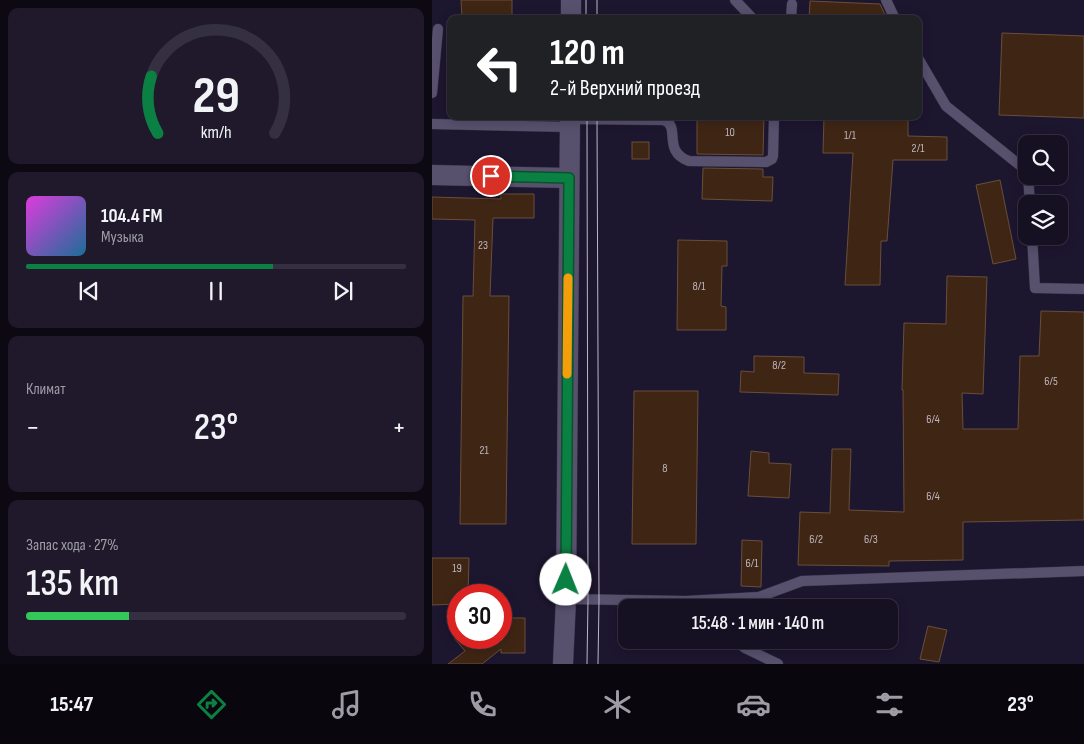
<!DOCTYPE html>
<html lang="ru">
<meta charset="utf-8">
<style>
body{margin:0;font-family:"Sofia Sans Condensed",sans-serif;background:#1f192b;color:#f1f3f6;height:100vh;display:flex;flex-direction:column;font-size:19px;white-space:nowrap}
*{box-sizing:border-box;margin:0}
p{font-size:16px;color:#9e9da6}
.icon{flex:none;width:28px;height:28px;fill:none;stroke:currentColor;stroke-width:2;stroke-linecap:round;stroke-linejoin:round}
.map{position:relative;flex:1;overflow:hidden}
.details{display:flex;flex-direction:column;gap:8px;padding:8px;background:#0c0913;width:432px}
.details>*{flex:none}
.hud{position:absolute;left:15px;top:15px;width:475px;height:105px;border-radius:10px;box-shadow:0 2px 12px #0003,0 0 0 1px #353041;background:#202124;color:#fff;overflow:hidden}
.tools{position:absolute;left:586px;top:135px;display:grid;gap:10px}
.tools a{display:grid;place-items:center;width:50px;height:50px;border-radius:10px;background:#161023;box-shadow:0 2px 12px #0003,0 0 0 1px #353041;font-size:25px}
.speed{position:absolute;left:15px;top:584px;display:flex;gap:10px;font-size:25px;font-weight:700;text-align:center}
.speed>*{display:grid;place-content:center;width:65px;height:65px;border-radius:50%;background:#161023;box-shadow:0 2px 12px #0003,0 0 0 1px #353041;line-height:1}
.speed .limit{border:8px solid #d22;background:#fff;color:#111}
.pin{position:absolute;display:grid;place-items:center;width:42px;height:42px;color:#fff;margin:-21px;border:2px solid #fff;border-radius:50%;box-shadow:0 1px 5px #0007}
.me{position:absolute;width:55px;margin:-28px;rotate:1deg;stroke-linejoin:round;filter:drop-shadow(0 0 4px #0008)}
.turn{display:flex;align-items:center;gap:18px;height:105px;padding:0 20px;font-size:22px}
.turn .icon{width:65px;height:65px;stroke-width:2.5}
.turn b{display:block;font-size:35px;line-height:42px}
.big{font-size:38px;font-weight:600;line-height:1.1}
.details .card{flex:1;display:flex;flex-direction:column;justify-content:center;gap:8px;min-width:0;padding:0 18px;border-radius:10px;background:#1f192b}
.details .dial{align-items:center;gap:0}
.dial svg{height:130px;overflow:visible;fill:none;stroke:#353041;stroke-width:7;stroke-linecap:round;text-anchor:middle}
.dial text{fill:#f1f3f6;stroke:none}
.song{display:flex;align-items:center;gap:15px}
.cover{width:60px;height:60px;border-radius:8px;background:linear-gradient(135deg,hsl(300 70% 55%),hsl(200 70% 35%))}
.played{height:5px;border-radius:2px;background:linear-gradient(90deg,#0b8043 65%,#353041 65%)}
.keys{display:flex;justify-content:space-around;direction:ltr}
.heat{display:flex;justify-content:space-between;align-items:center;font-size:28px;direction:ltr}
.charge{height:8px;border-radius:4px;background:linear-gradient(90deg,#34c759 27%,#353041 0)}
.trip{position:absolute;left:186px;top:599px;width:280px;height:50px;border-radius:10px;background:#161023;box-shadow:0 2px 12px #0003,0 0 0 1px #353041;font-weight:600;line-height:50px;text-align:center}
.tabs{display:flex;height:80px;justify-content:space-around;align-items:center;background:#09060e;color:#9e9da6}
.tabs .icon{width:35px;height:35px}
.tabs .active{color:#0b8043}
.tabs b{font-size:22px;color:#f1f3f6}
main{display:flex;flex:1;min-height:0}
.map>svg:first-child{display:block}
.building{fill:#3f2614;stroke:#694e3a}
.lines{fill:none;stroke-linecap:round;stroke-linejoin:round}
.lane-casing{stroke:#352f43;stroke-width:11}
.street-casing{stroke:#352f43;stroke-width:21}
.lane{stroke:#58516e;stroke-width:10}
.street{stroke:#58516e;stroke-width:20}
.tram{stroke:#bcb7ca;stroke-width:1}
.route-casing{stroke:#07532c;stroke-width:12}
.route{stroke:#0b8043;stroke-width:9}
.slow{stroke:#f59e0b;stroke-width:9}
.labels{text-anchor:middle;dominant-baseline:central;stroke-width:5;stroke-linejoin:round;paint-order:stroke}
.number-label{font-size:12px;fill:#beb4be}
</style>
<main>
<section class="details">
<div class="card dial"><svg viewBox="0 0 100 80">
<path d="M14 69A42 42 0 1 1 86 69"/>
<path d="M14 69A42 42 0 0 1 10 34" stroke="#0b8043"/>
<text x="50" y="56" font-size="32" font-weight="700">29</text>
<text x="50" y="72" font-size="11">km/h</text>
</svg></div>
<div class="card">
<div class="song"><i class="cover"></i><div><b>104.4 FM</b><p>Музыка</p></div></div>
<div class="played"></div>
<div class="keys"><svg class="icon" aria-label="previous" viewBox="0 0 24 24"><path d="M18 5L8 12l10 7zM5 5v14"/></svg><svg class="icon" aria-label="pause" viewBox="0 0 24 24"><path d="M8 5v14M16 5v14"/></svg><svg class="icon" aria-label="next" viewBox="0 0 24 24"><path d="M6 5l10 7-10 7zM19 5v14"/></svg></div>
</div>
<div class="card"><p>Климат</p>
<div class="heat"><a>−</a><b class="big">23°</b><a>+</a></div>
</div>
<div class="card"><p>Запас хода · 27%</p><b class="big">135 km</b><div class="charge"></div></div>
</section>
<div class="map">
<svg width="652" height="664" viewBox="0 0 652 664">
<rect width="100%" height="100%" fill="#1d162f"/>
<g class="building">
<polygon points="29,0 80,0 80,19 30,19"/>
<polygon points="378,1 448,4 455,19 377,19"/>
<polygon points="570,33 652,36 652,118 567,115"/>
<polygon points="265,116 332,116 331,155 265,154"/>
<polygon points="392,116 476,116 476,136 515,137 515,160 461,160 455,241 449,241 448,285 413,285 421,153 391,153"/>
<rect x="200" y="142" width="17" height="17"/>
<polygon points="271,168 331,169 331,177 341,177 340,201 270,199"/>
<polygon points="568,180 584,259 561,264 544,185"/>
<polygon points="69,194 102,194 102,218 61,218 58,296 77,296 74,524 28,524 31,296 41,296 43,220 0,219 0,197 69,199"/>
<polygon points="246,240 295,241 295,266 290,266 289,306 294,307 294,330 245,330"/>
<polygon points="515,276 555,277 551,394 530,393 531,429 586,429 588,356 607,356 609,311 652,312 652,520 531,522 531,560 457,561 457,566 366,565 368,512 398,513 400,449 419,449 417,510 472,512 471,390 470,390 472,323 514,324"/>
<polygon points="322,356 372,357 372,373 407,374 406,395 308,392 309,371 322,372"/>
<polygon points="202,391 266,391 264,544 200,544"/>
<polygon points="319,451 337,453 337,463 359,464 357,498 316,496"/>
<polygon points="310,540 330,541 329,587 309,586"/>
<polygon points="0,558 37,558 36,595 26,595 26,604 0,605"/>
<polygon points="69,618 93,618 93,653 69,653 69,649 50,664 16,664 33,651 22,638 69,638"/>
<polygon points="496,626 515,630 507,662 488,659"/>
</g>
<g class="lines">
<defs>
<g id="lane">
<polyline points="303,0 321,19"/>
<polyline points="454,0 463,19"/>
<polyline points="359,19 360,4"/>
<polyline points="486,58 514,106 595,171"/>
<polyline points="0,93 6,29"/>
<path d="M 138,119 L 231,120 C 250,125 229,151 257,161 L 334,162 L 340,159 L 341,156 L 342,116"/>
<polyline points="0,124 138,127"/>
<polyline points="596,176 598,204"/>
<polyline points="600,236 603,288 652,289"/>
<polyline points="134,599 254,601 327,597 370,581 652,571"/>
<polyline points="303,640 313,648 346,664"/>
</g>
<g id="street">
<polyline points="139,19 139,0"/>
<polyline points="0,175 137,178"/>
<polyline points="131,664 134,599 138,116"/>
</g>
</defs>
<use href="#lane" class="lane-casing"/>
<use href="#street" class="street-casing"/>
<use href="#lane" class="lane"/>
<use href="#street" class="street"/>
<g class="tram">
<polyline points="154,0 154,19"/>
<polyline points="165,0 165,19"/>
<polyline points="155,116 156,600 155,664"/>
<polyline points="165,116 167,601 166,664"/>
</g>
</g>
<g class="lines">
<defs>
<polyline id="route" points="59,176 137,178 134,580"/>
</defs>
<use href="#route" class="route-casing"/>
<use href="#route" class="route"/>
<polyline class="slow" points="135,374 136,278"/>
</g>
<g class="labels">
<g class="number-label">
<text x="298" y="132">10</text>
<text x="418" y="135">1/1</text>
<text x="486" y="148">2/1</text>
<text x="51" y="245">23</text>
<text x="267" y="286">8/1</text>
<text x="347" y="365">8/2</text>
<text x="619" y="381">6/5</text>
<text x="501" y="419">6/4</text>
<text x="52" y="450">21</text>
<text x="233" y="468">8</text>
<text x="501" y="496">6/4</text>
<text x="384" y="539">6/2</text>
<text x="439" y="539">6/3</text>
<text x="320" y="563">6/1</text>
<text x="25" y="568">19</text>
</g>
</g>
</svg>
<div class="tools">
<a><svg class="icon" aria-label="search" viewBox="0 0 24 24"><circle cx="10" cy="10" r="6"/><path d="M15 15l6 6"/></svg></a>
<a><svg class="icon" aria-label="layers" viewBox="0 0 24 24"><path d="M12 4l9 5-9 5-9-5zM3 14l9 5 9-5"/></svg></a>
</div>
<div class="speed"><div class="limit">30</div></div>
<div class="pin" style="left:59px;top:176px;background:#d93025"><svg class="icon" aria-label="arrive" viewBox="0 0 24 24"><path d="M6 21V4h12l-3 4 3 4H6"/></svg></div>
<svg class="me" style="left:134px;top:580px" viewBox="-20 -20 40 40"><circle r="19" fill="#fff"/><path d="M0-13L10 11 0 6-10 11z" fill="#0b8043"/></svg>
<div class="trip">15:48 · 1 мин · 140 m</div>
<div class="hud">
<div class="turn"><svg class="icon" aria-label="left" viewBox="0 0 24 24"><path d="M17 20v-9H6M10 6l-5 5 5 5"/></svg><div><b>120 m</b>2-й Верхний проезд</div></div>
</div>
</div>
</main>
<nav class="tabs">
<b>15:47</b>
<svg class="icon active" aria-label="directions" viewBox="0 0 24 24"><path d="M12 3l9 9-9 9-9-9zM9 14v-3h6M13 9l2 2-2 2"/></svg>
<svg class="icon" aria-label="music" viewBox="0 0 24 24"><path d="M9 18V5l10-2v13"/><circle cx="6" cy="18" r="3"/><circle cx="16" cy="16" r="3"/></svg>
<svg class="icon" aria-label="phone" viewBox="0 0 24 24"><path d="M5 4h4l2 5-3 2q2 4 5 5l2-3 5 2v4C11 20 4 13 5 4z"/></svg>
<svg class="icon" aria-label="climate" viewBox="0 0 24 24"><path d="M12 3v18M4 7l16 10M4 17L20 7"/></svg>
<svg class="icon" aria-label="car" viewBox="0 0 24 24"><path d="M5 17H2v-5l4-1 3-4h7l3 4 3 1v5h-3M9 17h6M6 11h13"/><circle cx="7" cy="17" r="2"/><circle cx="17" cy="17" r="2"/></svg>
<svg class="icon" aria-label="filters" viewBox="0 0 24 24"><path d="M4 7h16M4 17h16"/><circle cx="9" cy="7" r="2"/><circle cx="15" cy="17" r="2"/></svg>
<b>23°</b>
</nav>
